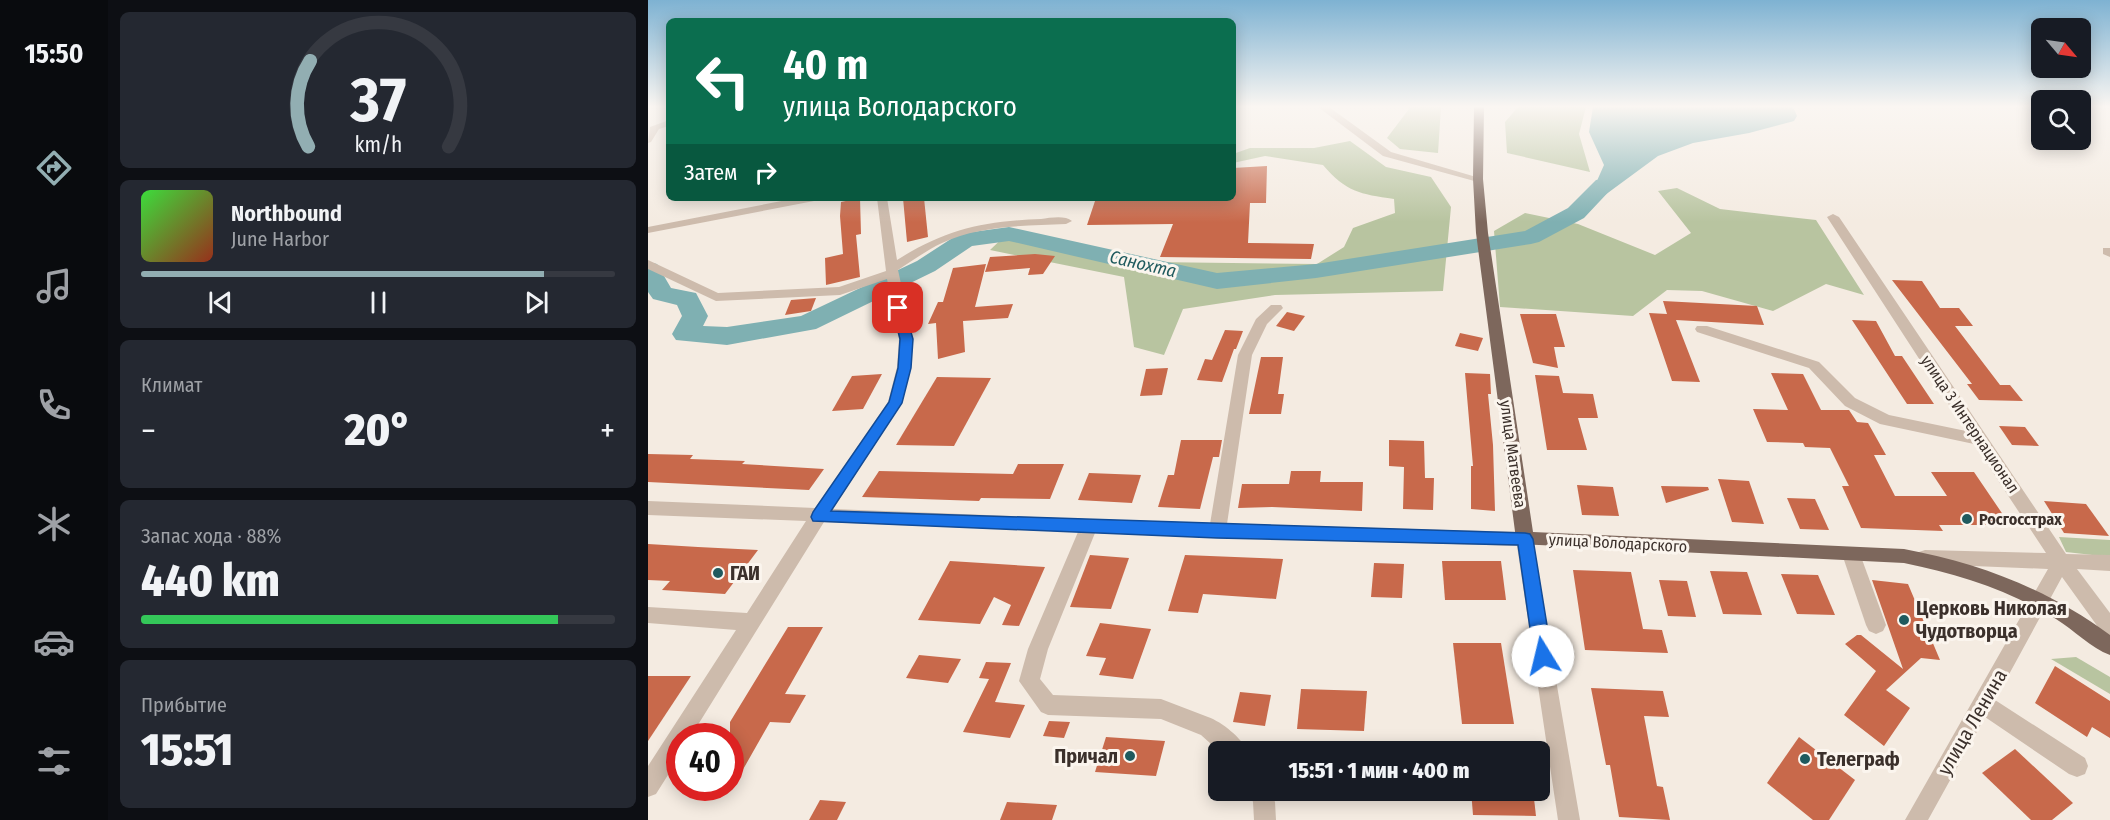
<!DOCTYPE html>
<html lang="ru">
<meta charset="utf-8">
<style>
body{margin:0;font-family:"Fira Sans Condensed",sans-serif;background:#242831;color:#f1f3f6;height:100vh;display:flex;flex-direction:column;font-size:22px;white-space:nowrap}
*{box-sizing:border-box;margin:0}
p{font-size:20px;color:#9ea1a6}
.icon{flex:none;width:33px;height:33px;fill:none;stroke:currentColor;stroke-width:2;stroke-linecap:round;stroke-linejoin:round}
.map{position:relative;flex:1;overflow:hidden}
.sheet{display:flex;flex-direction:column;gap:12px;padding:12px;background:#0d0f14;width:540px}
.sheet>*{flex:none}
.banner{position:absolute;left:18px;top:18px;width:570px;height:183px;border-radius:9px;box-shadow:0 3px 15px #0003;background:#0b6e4f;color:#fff;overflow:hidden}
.needle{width:39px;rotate:119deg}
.buttons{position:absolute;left:1383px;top:18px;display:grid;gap:12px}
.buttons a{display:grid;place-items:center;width:60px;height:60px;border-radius:9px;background:#171b24;box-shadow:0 3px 15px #0003;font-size:30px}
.speed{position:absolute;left:18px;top:723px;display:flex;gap:12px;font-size:30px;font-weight:700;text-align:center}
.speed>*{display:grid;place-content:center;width:78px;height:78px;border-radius:50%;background:#171b24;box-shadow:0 3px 15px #0003;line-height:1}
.speed .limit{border:9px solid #d22;background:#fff;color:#111}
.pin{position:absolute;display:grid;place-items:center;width:51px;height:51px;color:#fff;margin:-26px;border-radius:12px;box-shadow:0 3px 9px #0006}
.me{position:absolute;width:66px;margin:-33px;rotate:351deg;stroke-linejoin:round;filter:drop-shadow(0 0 4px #0008)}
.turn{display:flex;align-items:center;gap:21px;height:126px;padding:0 18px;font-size:27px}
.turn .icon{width:78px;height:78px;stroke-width:2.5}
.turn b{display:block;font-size:42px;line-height:51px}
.then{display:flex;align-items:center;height:57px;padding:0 18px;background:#0003;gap:12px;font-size:22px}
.big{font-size:45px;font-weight:800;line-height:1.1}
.sheet .tile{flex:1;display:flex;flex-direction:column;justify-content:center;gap:9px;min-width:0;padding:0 21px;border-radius:9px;background:#242831}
.sheet .dial{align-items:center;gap:0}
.dial svg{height:156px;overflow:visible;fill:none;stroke:#363941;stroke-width:7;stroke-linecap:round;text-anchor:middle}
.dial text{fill:#f1f3f6;stroke:none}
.song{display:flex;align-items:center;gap:18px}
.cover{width:72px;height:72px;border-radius:9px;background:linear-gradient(135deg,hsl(120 70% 55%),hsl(10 70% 35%))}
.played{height:6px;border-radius:3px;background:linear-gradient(90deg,#92aeb2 85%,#363941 85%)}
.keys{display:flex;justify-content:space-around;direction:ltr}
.heat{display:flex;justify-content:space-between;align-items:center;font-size:33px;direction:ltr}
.charge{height:9px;border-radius:4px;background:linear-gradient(90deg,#34c759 88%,#363941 0)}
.trip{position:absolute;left:560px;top:741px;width:342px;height:60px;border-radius:9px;background:#171b24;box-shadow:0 3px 15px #0003;font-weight:800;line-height:60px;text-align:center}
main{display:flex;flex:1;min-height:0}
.tabs{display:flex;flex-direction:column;width:108px;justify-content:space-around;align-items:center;background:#090b0e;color:#9ea1a6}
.tabs .icon{width:42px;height:42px}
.tabs .selected{color:#92aeb2}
.tabs b{font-size:27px;color:#f1f3f6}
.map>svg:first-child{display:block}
.green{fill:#b8c4a0}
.water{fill:#7fb0b2}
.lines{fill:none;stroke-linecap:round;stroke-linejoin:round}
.river{fill:#7fb0b2;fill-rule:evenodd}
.building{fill:#c8694b}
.minor{fill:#cdbbac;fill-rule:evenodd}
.major{fill:#7d675c;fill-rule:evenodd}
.route{fill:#1a73e8;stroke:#114b97;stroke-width:1.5}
.poi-dot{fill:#1f5a5e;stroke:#fbf5ee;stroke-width:2}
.labels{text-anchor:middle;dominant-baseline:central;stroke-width:6;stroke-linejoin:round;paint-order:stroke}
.street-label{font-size:16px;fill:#3b302b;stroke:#fbf5ee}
.poi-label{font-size:16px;font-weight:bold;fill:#3b302b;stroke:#fbf5ee;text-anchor:start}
.water-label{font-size:18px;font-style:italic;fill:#1f5a5e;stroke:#fbf5ee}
.near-poi-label{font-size:20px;font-weight:bold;fill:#3b302b;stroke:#fbf5ee;text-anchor:start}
.near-street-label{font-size:20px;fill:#3b302b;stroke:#fbf5ee}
</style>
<main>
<nav class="tabs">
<b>15:50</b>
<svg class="icon selected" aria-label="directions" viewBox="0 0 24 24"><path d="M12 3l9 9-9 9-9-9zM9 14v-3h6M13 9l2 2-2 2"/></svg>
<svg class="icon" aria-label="music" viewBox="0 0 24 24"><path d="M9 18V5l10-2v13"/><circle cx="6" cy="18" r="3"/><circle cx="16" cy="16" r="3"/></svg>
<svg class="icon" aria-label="phone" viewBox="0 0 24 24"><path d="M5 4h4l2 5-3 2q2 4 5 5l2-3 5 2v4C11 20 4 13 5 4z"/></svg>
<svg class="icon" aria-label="climate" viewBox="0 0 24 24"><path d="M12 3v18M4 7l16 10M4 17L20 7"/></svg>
<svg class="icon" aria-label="car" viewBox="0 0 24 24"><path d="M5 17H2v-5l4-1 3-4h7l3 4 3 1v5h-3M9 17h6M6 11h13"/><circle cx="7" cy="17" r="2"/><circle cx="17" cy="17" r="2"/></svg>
<svg class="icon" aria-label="filters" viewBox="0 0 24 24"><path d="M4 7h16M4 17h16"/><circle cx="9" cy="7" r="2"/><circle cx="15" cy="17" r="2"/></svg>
</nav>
<section class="sheet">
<div class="tile dial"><svg viewBox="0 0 100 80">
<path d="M14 69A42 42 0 1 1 86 69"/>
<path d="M14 69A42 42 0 0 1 15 25" stroke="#92aeb2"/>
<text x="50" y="56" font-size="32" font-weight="700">37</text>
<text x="50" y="72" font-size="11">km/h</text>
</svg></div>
<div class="tile">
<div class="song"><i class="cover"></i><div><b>Northbound</b><p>June Harbor</p></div></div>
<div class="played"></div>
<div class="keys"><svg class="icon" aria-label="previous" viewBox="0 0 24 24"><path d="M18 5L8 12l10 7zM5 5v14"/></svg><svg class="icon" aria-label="pause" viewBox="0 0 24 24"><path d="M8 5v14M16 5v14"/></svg><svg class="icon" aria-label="next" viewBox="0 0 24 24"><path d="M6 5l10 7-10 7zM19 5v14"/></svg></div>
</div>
<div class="tile"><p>Климат</p>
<div class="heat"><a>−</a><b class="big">20°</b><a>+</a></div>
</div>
<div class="tile"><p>Запас хода · 88%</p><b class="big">440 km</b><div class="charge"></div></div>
<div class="tile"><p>Прибытие</p><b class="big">15:51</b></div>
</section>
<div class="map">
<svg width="1462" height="820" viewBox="0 0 1462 820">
<rect width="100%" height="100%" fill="#f4ebe1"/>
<g class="green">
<polygon points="759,107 793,107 790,153 752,149 739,138 761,109"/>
<polygon points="870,107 938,107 931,134 942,172 859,153 857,122"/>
<path d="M 702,141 L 738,167 L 783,177 L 803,207 L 795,291 L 627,295 L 535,309 L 516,355 L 486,347 L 476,277 L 342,250 L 363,230 L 503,262 L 669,264 L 696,247 L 705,228 L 747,213 L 746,199 C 712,194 698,192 675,165 L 617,156 L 585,163 L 585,154 L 602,148 L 666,148 Z"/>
<polygon points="1029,188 1072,209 1168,220 1216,295 1178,284 1125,311 1054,291 1019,290 985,316 852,307 846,231 877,213 930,224 1007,255 1043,233 1010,191"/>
<polygon points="1411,537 1462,540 1462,557 1418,552"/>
<polygon points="1428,657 1462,677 1462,694 1403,659"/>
</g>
<polygon class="water" points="945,107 1145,107 1149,116 1146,121 1101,133 1045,143 1010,156 957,195 928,213 948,183 956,165 941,132"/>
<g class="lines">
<polygon class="river" points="956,179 964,180 967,185 936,218 891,242 883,244 668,278 569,289 361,241 324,246 287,271 168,329 79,345 28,340 24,334 34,316 29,305 5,299 0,292 0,262 9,264 23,288 48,293 60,316 55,326 79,327 153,316 269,261 309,235 317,233 361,227 569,273 668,264 877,231 920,208 948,180"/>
</g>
<g class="building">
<polygon points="619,166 618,203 602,203 600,243 666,244 663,259 512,257 525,224 439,225 448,198 585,198 585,168"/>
<polygon points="212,198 213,234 208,235 212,277 178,285 177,258 195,254 192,216 193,202"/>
<polygon points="255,198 276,198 280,237 259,242"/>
<polygon points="387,254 407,256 395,274 380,275 382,268 337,272 342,257"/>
<polygon points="338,264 327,307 365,304 360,318 315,321 317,352 290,359 288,323 280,324 290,302 295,302 305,268"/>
<polygon points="1244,280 1274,281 1292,308 1311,308 1325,326 1307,326 1352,385 1362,385 1375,401 1331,400 1319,384 1324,384"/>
<polygon points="168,298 163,311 137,315 143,300"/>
<polygon points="1015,301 1109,306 1116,325 1028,320 1052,382 1024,381 1001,313 1019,314"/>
<polygon points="639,312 657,316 646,331 628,326"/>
<polygon points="872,314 908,314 917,347 906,347 910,368 885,363"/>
<polygon points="1204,320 1228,321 1247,356 1254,356 1286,404 1259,404"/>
<polygon points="577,330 595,331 588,349 586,349 574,382 549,380 557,359 564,360"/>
<polygon points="812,333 835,338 830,351 807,346"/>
<polygon points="613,357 635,357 630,394 636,394 633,414 601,414"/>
<polygon points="520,368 514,395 492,396 498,369"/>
<polygon points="817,373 842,374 843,394 840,394 845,445 847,511 823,509 823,466 825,466"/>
<polygon points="1123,373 1155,374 1173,410 1201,410 1209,422 1220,423 1238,455 1226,455 1247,496 1299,496 1283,472 1326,472 1362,525 1291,525 1295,531 1213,528 1194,486 1201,486 1182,448 1157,447 1155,443 1119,442 1105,409 1140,410"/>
<polygon points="234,374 215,409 184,411 204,376"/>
<polygon points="887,375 911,376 915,393 945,394 950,418 930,418 939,450 899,450"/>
<polygon points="289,377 343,378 306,446 248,445"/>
<polygon points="1351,426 1377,427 1391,446 1364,445"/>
<polygon points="533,440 574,440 571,457 565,457 552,509 510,507 520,475 526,475"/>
<polygon points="741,440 776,441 777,478 786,478 785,510 755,509 756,467 741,466"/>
<polygon points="0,454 45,455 42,459 97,461 94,464 176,469 161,490 0,482"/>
<polygon points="370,464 416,464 402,499 333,498 331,501 214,497 231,471 365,474"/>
<polygon points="643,471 673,471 672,482 715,482 714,511 624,507 590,508 594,484 641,484"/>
<polygon points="441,473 493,475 484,503 430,500"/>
<polygon points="1070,479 1101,481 1116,524 1084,522"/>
<polygon points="929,485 965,487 971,516 934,515"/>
<polygon points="1013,486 1060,487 1061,490 1018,503"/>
<polygon points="1139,498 1167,499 1181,530 1152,529"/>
<polygon points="1396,501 1438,504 1461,536 1416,533"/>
<polygon points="0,544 50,547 110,550 77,594 14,590 22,581 0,580"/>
<polygon points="442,555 481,558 463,609 422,607"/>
<polygon points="537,555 635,559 628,599 555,594 550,613 520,611"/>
<polygon points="302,561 397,567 371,626 354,625 363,605 346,597 332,624 270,620"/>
<polygon points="794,561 853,561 858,600 797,600"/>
<polygon points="726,563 756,564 754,598 723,597"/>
<polygon points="925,570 983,572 995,629 1014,630 1020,653 937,650"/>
<polygon points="1062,571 1099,572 1114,615 1075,614"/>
<polygon points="1133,574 1170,575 1187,615 1149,614"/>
<polygon points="1011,580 1039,581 1048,617 1020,616"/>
<polygon points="1224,580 1260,584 1292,660 1273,658 1238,690 1262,708 1236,746 1196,715 1228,671 1197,644 1209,635 1213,635 1255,669"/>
<polygon points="452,623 503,629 485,679 451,675 458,658 438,656"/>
<polygon points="140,627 175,627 137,694 158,695 142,723 122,722 93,773 82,773 82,722"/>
<polygon points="805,643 853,643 866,724 814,724"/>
<polygon points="271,655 313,659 300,683 258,678"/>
<polygon points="338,662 363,663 347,702 377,705 362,738 315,732 341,679 331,678"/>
<polygon points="1407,666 1462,701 1462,738 1444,727 1439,737 1387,703"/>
<polygon points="0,676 43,676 0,741"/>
<polygon points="943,688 1015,691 1021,717 996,716 1009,786 1015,787 1022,820 971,817 962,765 958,765"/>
<polygon points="653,689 719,691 716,731 649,729"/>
<polygon points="592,692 623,695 617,726 585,722"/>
<polygon points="401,721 422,722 416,738 395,736"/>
<polygon points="458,737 517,741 508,776 447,772"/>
<polygon points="1151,737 1207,780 1181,820 1165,820 1119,783"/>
<polygon points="1367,749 1425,803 1404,820 1383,820 1334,773"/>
<polygon points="823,790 885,790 888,816 825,815"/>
<polygon points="172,800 198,802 189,820 161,820"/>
<polygon points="359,802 409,805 404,820 352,820"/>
</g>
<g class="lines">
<g class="minor">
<polygon points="670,107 681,107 743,152 835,179 830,182 735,156"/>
<polygon points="21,120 21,126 11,129 3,142 0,143 2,127"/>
<polygon points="149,198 171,198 166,201 0,233 0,227"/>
<path d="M 229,198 L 239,198 L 249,260 C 298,229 335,221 393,219 C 402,218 417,215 424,221 L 418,224 C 377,226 332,225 294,243 C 279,250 264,261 250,270 L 265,339 L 263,367 L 254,403 L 185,509 L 562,524 L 590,355 L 608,319 L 623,305 L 633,305 L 635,308 L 619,324 L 604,355 L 579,524 L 877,532 L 883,534 L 932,820 L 910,820 L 869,546 L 447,533 L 400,649 L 392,679 L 405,695 L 513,699 L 560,717 C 574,722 594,738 600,752 L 572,752 L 553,735 L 513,719 L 400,715 L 393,712 L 371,681 L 380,649 L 430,532 L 176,522 L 43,736 L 32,736 L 32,756 L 8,794 L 0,797 L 0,766 L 88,630 L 0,623 L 0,607 L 99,613 L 158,521 L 0,515 L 0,501 L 167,508 L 240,402 L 249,367 L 251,339 L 239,279 L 192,295 L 68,301 L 0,269 L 0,260 L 70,293 L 191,287 L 238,271 Z"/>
<polygon points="1185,214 1191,217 1418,554 1462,555 1462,571 1429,569 1462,613 1462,637 1455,634 1414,577 1347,700 1437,758 1440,766 1437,774 1429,777 1421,774 1337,717 1280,820 1257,820 1400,569 1277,564 1271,562 1268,557 1271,552 1277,550 1398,553 1326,444 1232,424 1197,406 1161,368 1049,332 1047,329 1049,326 1059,326 1171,362 1207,398 1241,415 1318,431 1179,217"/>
<polygon points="1455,248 1462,248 1462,257 1455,254"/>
<polygon points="1203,547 1209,549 1212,554 1238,625 1235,631 1228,634 1221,631 1218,625 1194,554 1197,549"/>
<polygon points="600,790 622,790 627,802 628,820 606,820 605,802"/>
</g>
<path class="major" d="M 826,107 L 836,107 L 835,179 L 840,233 L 885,532 L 1256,549 C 1331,563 1400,589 1462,635 L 1462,655 C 1443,648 1426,630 1408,619 C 1361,590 1310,574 1256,563 L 871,544 L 868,539 L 828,233 L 825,179 Z"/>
</g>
<linearGradient id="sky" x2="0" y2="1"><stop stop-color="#7eb2d2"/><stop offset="0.48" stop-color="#faf6f2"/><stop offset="1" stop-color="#faf6f2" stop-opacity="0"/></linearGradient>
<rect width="1462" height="222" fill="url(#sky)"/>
<polygon class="route" points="250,304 256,308 265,339 263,368 254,403 183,511 877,533 882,534 885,539 904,656 902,662 895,664 889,662 886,656 870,545 569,538 165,521 163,517 165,512 241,402 250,368 252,339 244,308"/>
<g class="poi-dot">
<circle cx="1319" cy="519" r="6"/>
<circle cx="70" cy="573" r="6"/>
<circle cx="1256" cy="620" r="6"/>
<circle cx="482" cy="756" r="6"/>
<circle cx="1157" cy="759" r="6"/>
</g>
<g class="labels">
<g class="street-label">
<text transform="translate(1322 424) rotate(56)">улица 3 Интернационал</text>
<text transform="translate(865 454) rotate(82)">улица Матвеева</text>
<text transform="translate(970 543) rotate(3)">улица Володарского</text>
</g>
<g class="poi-label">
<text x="1331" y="519">Росгосстрах</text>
</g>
<g class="water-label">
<text transform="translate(495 264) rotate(13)">Санохта</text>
</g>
<g class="near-poi-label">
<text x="82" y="573">ГАИ</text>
<text x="1268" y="608">Церковь Николая<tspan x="1268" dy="23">Чудотворца</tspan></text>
<text x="470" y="756" text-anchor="end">Причал</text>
<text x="1169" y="759">Телеграф</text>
</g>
<g class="near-street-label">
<text transform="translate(1324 722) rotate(-60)">улица Ленина</text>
</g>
</g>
</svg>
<div class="buttons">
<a><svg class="needle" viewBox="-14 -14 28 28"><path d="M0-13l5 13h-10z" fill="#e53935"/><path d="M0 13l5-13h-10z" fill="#9ea1a6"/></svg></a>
<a><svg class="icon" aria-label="search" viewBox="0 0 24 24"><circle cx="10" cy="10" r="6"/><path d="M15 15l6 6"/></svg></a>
</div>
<div class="speed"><div class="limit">40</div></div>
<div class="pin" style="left:250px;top:308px;background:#d93025"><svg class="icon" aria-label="arrive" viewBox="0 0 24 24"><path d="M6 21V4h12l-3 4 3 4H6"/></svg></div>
<svg class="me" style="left:895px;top:656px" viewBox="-20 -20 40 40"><circle r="19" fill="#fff"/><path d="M0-13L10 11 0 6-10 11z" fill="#1a73e8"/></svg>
<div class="trip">15:51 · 1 мин · 400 m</div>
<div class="banner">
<div class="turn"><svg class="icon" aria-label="left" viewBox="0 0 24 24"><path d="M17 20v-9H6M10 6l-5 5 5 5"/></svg><div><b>40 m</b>улица Володарского</div></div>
<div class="then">Затем<svg class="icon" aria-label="right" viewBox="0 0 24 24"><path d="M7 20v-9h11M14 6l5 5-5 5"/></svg></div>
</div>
</div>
</main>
